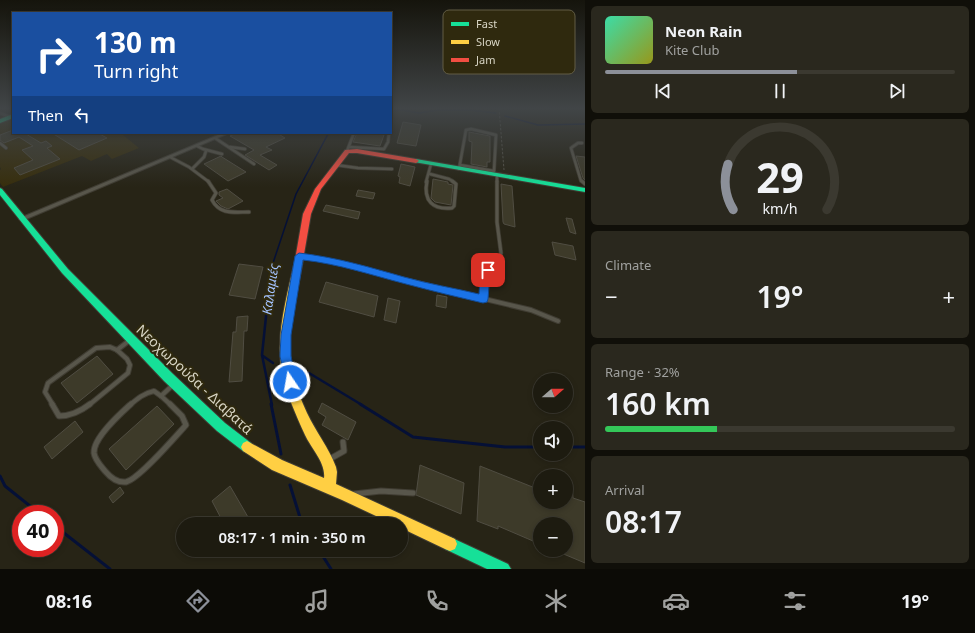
<!DOCTYPE html>
<meta charset="utf-8">
<style>
body{margin:0;font-family:"Noto Sans",sans-serif;background:#2a281e;color:#f1f3f6;height:100vh;display:flex;flex-direction:column;font-size:15px;white-space:nowrap}
*{box-sizing:border-box;margin:0}
p{font-size:13px;color:#a0a19f}
.icon{flex:none;width:22px;height:22px;fill:none;stroke:currentColor;stroke-width:2;stroke-linecap:round;stroke-linejoin:round}
.map{position:relative;flex:1;overflow:hidden}
.drawer{display:flex;flex-direction:column;gap:6px;padding:6px;background:#100f09;width:390px}
.drawer>*{flex:none}
.top-card{position:absolute;left:12px;top:12px;width:380px;height:122px;border-radius:0px;box-shadow:0 2px 6px #0003,0 0 0 1px #3b3930;background:#1a4fa0;color:#fff;overflow:hidden}
.needle{width:26px;rotate:70deg}
.controls{position:absolute;left:533px;top:373px;display:grid;gap:8px}
.controls a{display:grid;place-items:center;width:40px;height:40px;border-radius:50%;background:#1d1b10;box-shadow:0 2px 6px #0003,0 0 0 1px #3b3930;font-size:20px}
.speed{position:absolute;left:12px;top:505px;display:flex;gap:8px;font-size:20px;font-weight:700;text-align:center}
.speed>*{display:grid;place-content:center;width:52px;height:52px;border-radius:50%;background:#1d1b10;box-shadow:0 2px 6px #0003,0 0 0 1px #3b3930;line-height:1}
.speed .limit{border:6px solid #d22;background:#fff;color:#111}
.pin{position:absolute;display:grid;place-items:center;width:34px;height:34px;color:#fff;margin:-17px;border-radius:8px;box-shadow:0 2px 6px #0006}
.me{position:absolute;width:44px;margin:-22px;rotate:348deg;stroke-linejoin:round;filter:drop-shadow(0 0 3px #0008)}
.turn{display:flex;align-items:center;gap:14px;height:84px;padding:0 16px;font-size:18px}
.turn .icon{width:52px;height:52px;stroke-width:2.5}
.turn b{display:block;font-size:28px;line-height:34px}
.then{display:flex;align-items:center;height:38px;padding:0 16px;background:#0003;gap:8px;font-size:15px}
.big{font-size:30px;font-weight:600;line-height:1.1}
.drawer .tile{flex:1;display:flex;flex-direction:column;justify-content:center;gap:6px;min-width:0;padding:0 14px;border-radius:6px;background:#2a281e}
.drawer .dial{align-items:center;gap:0}
.dial svg{height:104px;overflow:visible;fill:none;stroke:#3b3930;stroke-width:7;stroke-linecap:round;text-anchor:middle}
.dial text{fill:#f1f3f6;stroke:none}
.song{display:flex;align-items:center;gap:12px}
.cover{width:48px;height:48px;border-radius:6px;background:linear-gradient(135deg,hsl(160 70% 55%),hsl(60 70% 35%))}
.played{height:4px;border-radius:2px;background:linear-gradient(90deg,#8c9099 55%,#3b3930 55%)}
.keys{display:flex;justify-content:space-around;direction:ltr}
.heat{display:flex;justify-content:space-between;align-items:center;font-size:22px;direction:ltr}
.charge{height:6px;border-radius:3px;background:linear-gradient(90deg,#34c759 32%,#3b3930 0)}
.trip{position:absolute;left:176px;top:517px;width:232px;height:40px;border-radius:20px;background:#1d1b10;box-shadow:0 2px 6px #0003,0 0 0 1px #3b3930;font-weight:600;line-height:40px;text-align:center}
.menu{display:flex;height:64px;justify-content:space-around;align-items:center;background:#0c0b06;color:#a0a19f}
.menu .icon{width:28px;height:28px}
.menu .current{color:#8c9099}
.menu b{font-size:18px;color:#f1f3f6}
main{display:flex;flex:1;min-height:0}
.map>svg:first-child{display:block}
.built{fill:#372e0d}
.lines{fill:none;stroke-linecap:round;stroke-linejoin:round}
.stream-far2{stroke:#051036;stroke-width:1.5}
.stream-far1{stroke:#051036;stroke-width:2.5}
.stream{stroke:#051036;stroke-width:3}
.building{fill:#3d3a29;stroke:#504d42}
.lane-far3-casing{stroke:#403d33;stroke-width:4}
.lane-far2-casing{stroke:#403d33;stroke-width:4.5}
.lane-far1-casing{stroke:#403d33;stroke-width:6}
.lane-casing{stroke:#403d33;stroke-width:7}
.street-casing{stroke:#403d33;stroke-width:2}
.fast-casing{stroke:#403d33;stroke-width:2}
.slow-casing{stroke:#403d33;stroke-width:2}
.jam-casing{stroke:#403d33;stroke-width:2}
.path{stroke:#57554b;stroke-width:1;stroke-dasharray:2.5 1.5;stroke-linecap:butt}
.lane-far3{stroke:#58564b;stroke-width:2.5}
.lane-far2{stroke:#58564b;stroke-width:3}
.lane-far1{stroke:#58564b;stroke-width:4}
.lane{stroke:#58564b;stroke-width:5}
.street{fill:#58564b;fill-rule:evenodd}
.fast{fill:#16e098;fill-rule:evenodd}
.slow{fill:#ffcf43;fill-rule:evenodd}
.jam{fill:#f24e42;fill-rule:evenodd}
.route{fill:#1a73e8;stroke:#114b97}
.labels{text-anchor:middle;dominant-baseline:central;stroke-width:4;stroke-linejoin:round;paint-order:stroke}
.water-label{font-size:13px;font-style:italic;fill:#a3c2fe;stroke:#2f290e}
.near-street-label{font-size:14px;fill:#d8d5c5;stroke:#2f290e}
.key{fill:#2f290e;stroke:#625d45;stroke-width:1}
.key-label{font-size:11px;fill:#d8d5c5}
</style>
<main>
<div class="map">
<svg width="585" height="569" viewBox="0 0 585 569">
<rect width="100%" height="100%" fill="#272416"/>
<polygon class="built" points="13,119 13,133 125,133 123,135 139,148 112,159 107,154 91,161 82,156 3,187 0,183 0,170 1,169 0,167 0,124"/>
<g class="lines">
<g class="stream-far2">
<polyline points="391,111 402,110 419,113 438,110 470,110 496,113"/>
<polyline points="505,116 538,125 585,124"/>
<polyline points="270,279 271,269 296,194 328,134 327,133"/>
</g>
<g class="stream-far1">
<polyline points="270,278 262,355 272,405"/>
<polyline points="263,356 273,363"/>
<polyline points="309,373 362,405"/>
</g>
<g class="stream">
<polyline points="271,404 281,454"/>
<polyline points="360,404 413,437 505,447 540,447"/>
<polyline points="566,447 585,447"/>
<polyline points="0,476 5,486 40,514"/>
<polyline points="290,485 302,524"/>
<polyline points="55,526 110,569"/>
<polyline points="319,550 331,569"/>
</g>
</g>
<g class="building">
<polygon points="403,122 421,125 416,146 397,143"/>
<polygon points="13,130 13,133 28,133 26,134 41,143 46,141 52,146 47,148 60,159 20,175 14,168 33,160 22,150 33,146 19,137 4,143 0,140 0,135"/>
<polygon points="469,132 490,136 490,162 487,162 487,167 471,164 472,142 469,141"/>
<polygon points="52,133 98,133 107,138 79,150"/>
<polygon points="237,133 277,133 285,138 266,147 272,150 260,155 277,165 269,170 245,155 254,150 230,136"/>
<polygon points="357,133 375,133 384,135 380,146 353,142"/>
<polygon points="221,156 222,157 246,172 228,181 204,164"/>
<polygon points="576,156 585,157 585,180 583,178"/>
<polygon points="401,164 415,167 410,186 399,183 400,177 398,176"/>
<polygon points="433,179 448,182 448,184 453,185 451,205 435,202 431,198"/>
<polygon points="501,184 512,186 515,227 504,224 503,222"/>
<polygon points="227,189 243,201 228,209 221,206 216,201 223,198 219,195 219,192"/>
<polygon points="358,190 375,193 373,199 356,196"/>
<polygon points="326,205 360,212 358,219 323,211"/>
<polygon points="566,218 572,219 576,234 570,232"/>
<polygon points="552,242 573,246 576,260 555,255"/>
<polygon points="239,264 263,267 255,299 229,295"/>
<polygon points="326,282 378,296 374,317 319,302"/>
<polygon points="437,295 447,297 446,308 436,306"/>
<polygon points="388,298 400,301 396,323 384,320"/>
<polygon points="248,316 247,331 244,331 242,381 229,382 233,332 236,332 237,317"/>
<polygon points="97,356 113,374 77,403 61,383"/>
<polygon points="322,403 356,422 348,440 322,425 326,417 318,412"/>
<polygon points="157,406 174,424 126,470 109,449"/>
<polygon points="75,421 83,432 52,459 44,447"/>
<polygon points="420,465 464,483 461,514 416,495"/>
<polygon points="480,466 540,490 540,502 566,502 566,482 572,484 573,498 585,502 585,563 554,550 566,550 566,524 540,524 540,544 498,526 498,529 477,521"/>
<polygon points="230,486 252,524 224,524 212,501"/>
<polygon points="120,487 124,493 113,503 109,497"/>
</g>
<g class="lines">
<defs>
<g id="lane-far3">
<polyline points="0,113 10,117"/>
<polyline points="215,138 254,164"/>
<polyline points="0,143 6,148"/>
<polyline points="582,143 578,143 571,148 581,181 583,182"/>
<polyline points="197,146 203,149 222,154"/>
<polyline points="230,147 245,149"/>
<polyline points="349,147 384,149 388,142 389,133"/>
<polyline points="347,151 354,133"/>
<polyline points="170,157 189,167 209,182"/>
<polyline points="336,165 358,168 392,169"/>
<polyline points="193,168 204,157 206,151"/>
<polyline points="459,169 466,130 471,129 496,135 494,171 460,165"/>
<polyline points="430,174 449,179 454,182"/>
<polyline points="497,175 497,182"/>
<polyline points="426,182 431,164"/>
</g>
<g id="lane-far2">
<path d="M 208,181 L 216,193 L 212,200 C 220,215 234,212 249,212"/>
<path d="M 427,181 C 423,201 433,210 452,208 L 454,206 L 456,184 L 452,181"/>
<polyline points="582,181 585,184"/>
<path d="M 300,257 C 334,260 366,269 399,279"/>
<polyline points="484,279 485,272 499,265 501,253 497,222 497,181"/>
</g>
<g id="lane-far1">
<polyline points="396,278 531,310 558,321"/>
<polyline points="483,299 485,278"/>
<polyline points="117,350 130,340"/>
<polyline points="161,396 171,405"/>
<polyline points="161,396 174,384"/>
<polyline points="53,405 45,392 48,383 96,348 110,347 117,350"/>
<polyline points="89,405 128,373 130,365 127,359 117,350"/>
<path d="M 130,405 C 137,399 144,393 154,391 L 161,396"/>
</g>
<g id="lane">
<path d="M 52,404 L 59,416 C 71,416 81,411 90,404"/>
<path d="M 131,404 C 120,414 93,438 94,453 C 95,460 101,466 105,471 C 110,477 117,483 126,482 C 139,479 175,437 186,425 L 182,416 L 170,404"/>
<polyline points="328,460 344,451 343,442"/>
<polyline points="354,494 381,491 413,493"/>
</g>
<polygon id="street" points="223,133 229,133 24,220 20,220 19,219 20,218"/>
<g id="fast">
<polygon points="13,114 13,118 0,123 0,119"/>
<polygon points="416,159 585,188 585,192 414,162 414,160"/>
<polygon points="0,188 2,189 68,269 172,373 225,423 251,443 253,447 251,451 247,453 243,451 217,431 164,381 62,273 0,195"/>
<polygon points="450,537 508,564 511,569 487,569 445,549 443,544 445,539"/>
</g>
<path id="slow" d="M 299,257 L 303,260 C 297,296 284,336 293,373 C 296,387 301,400 307,413 C 316,432 329,448 336,467 L 337,472 L 336,484 L 455,539 L 457,544 L 455,549 L 450,551 L 445,549 L 401,528 L 401,524 L 393,524 L 342,500 L 272,470 L 243,451 L 241,447 L 243,443 L 247,441 L 282,460 L 324,478 C 326,463 311,448 305,435 C 296,415 286,393 282,372 C 275,335 287,296 295,260 Z"/>
<polygon id="jam" points="357,149 416,159 419,161 416,163 357,153 349,153 321,189 311,214 303,260 302,262 296,262 295,260 303,214 315,189 345,150"/>
</defs>
<use href="#lane-far3" class="lane-far3-casing"/>
<use href="#lane-far2" class="lane-far2-casing"/>
<use href="#lane-far1" class="lane-far1-casing"/>
<use href="#lane" class="lane-casing"/>
<use href="#street" class="street-casing"/>
<use href="#fast" class="fast-casing"/>
<use href="#slow" class="slow-casing"/>
<use href="#jam" class="jam-casing"/>
<polyline class="path" points="499,108 504,170"/>
<use href="#lane-far3" class="lane-far3"/>
<use href="#lane-far2" class="lane-far2"/>
<use href="#lane-far1" class="lane-far1"/>
<use href="#lane" class="lane"/>
<use href="#street" class="street"/>
<use href="#fast" class="fast"/>
<use href="#slow" class="slow"/>
<use href="#jam" class="jam"/>
</g>
<linearGradient id="sky" x2="0" y2="1"><stop stop-color="#15140c"/><stop offset="0.58" stop-color="#414547"/><stop offset="1" stop-color="#414547" stop-opacity="0"/></linearGradient>
<rect width="585" height="187" fill="url(#sky)"/>
<path class="route" d="M 299,253 C 335,257 369,267 404,277 C 429,284 454,288 479,294 C 480,285 478,270 488,266 L 492,270 L 490,273 L 488,299 L 487,302 L 483,303 C 458,297 432,291 406,284 C 371,275 339,264 303,260 L 291,335 L 291,356 L 296,382 L 294,386 L 290,387 L 287,386 L 285,382 L 280,356 L 281,335 L 295,256 Z"/>
<g class="labels">
<g class="water-label">
<text transform="translate(270 289) rotate(-82)">Καλαμιές</text>
</g>
<g class="near-street-label">
<text transform="translate(195 379) rotate(43)">Νεοχωρούδα - Διαβατά</text>
</g>
</g>
<rect x="443" y="10" width="132" height="64" rx="6" class="key"/>
<rect x="451" y="22" width="18" height="4" fill="#16e098"/>
<rect x="451" y="40" width="18" height="4" fill="#ffcf43"/>
<rect x="451" y="58" width="18" height="4" fill="#f24e42"/>
<g class="key-label">
<text x="476" y="28">Fast</text>
<text x="476" y="46">Slow</text>
<text x="476" y="64">Jam</text>
</g>
</svg>
<div class="controls">
<a><svg class="needle" viewBox="-14 -14 28 28"><path d="M0-13l5 13h-10z" fill="#e53935"/><path d="M0 13l5-13h-10z" fill="#a0a19f"/></svg></a>
<a><svg class="icon" aria-label="sound" viewBox="0 0 24 24"><path d="M4 9h4l5-4v14l-5-4H4zM17 9q2 3 0 6"/></svg></a>
<a>+</a>
<a>−</a>
</div>
<div class="speed"><div class="limit">40</div></div>
<div class="pin" style="left:488px;top:270px;background:#d93025"><svg class="icon" aria-label="arrive" viewBox="0 0 24 24"><path d="M6 21V4h12l-3 4 3 4H6"/></svg></div>
<svg class="me" style="left:290px;top:382px" viewBox="-20 -20 40 40"><circle r="17" fill="#1a73e8" stroke="#fff" stroke-width="3"/><path d="M0-11L8 9 0 5-8 9z" fill="#fff"/></svg>
<div class="trip">08:17 · 1 min · 350 m</div>
<div class="top-card">
<div class="turn"><svg class="icon" aria-label="right" viewBox="0 0 24 24"><path d="M7 20v-9h11M14 6l5 5-5 5"/></svg><div><b>130 m</b>Turn right</div></div>
<div class="then">Then<svg class="icon" aria-label="left" viewBox="0 0 24 24"><path d="M17 20v-9H6M10 6l-5 5 5 5"/></svg></div>
</div>
</div>
<section class="drawer">
<div class="tile">
<div class="song"><i class="cover"></i><div><b>Neon Rain</b><p>Kite Club</p></div></div>
<div class="played"></div>
<div class="keys"><svg class="icon" aria-label="previous" viewBox="0 0 24 24"><path d="M18 5L8 12l10 7zM5 5v14"/></svg><svg class="icon" aria-label="pause" viewBox="0 0 24 24"><path d="M8 5v14M16 5v14"/></svg><svg class="icon" aria-label="next" viewBox="0 0 24 24"><path d="M6 5l10 7-10 7zM19 5v14"/></svg></div>
</div>
<div class="tile dial"><svg viewBox="0 0 100 80">
<path d="M14 69A42 42 0 1 1 86 69"/>
<path d="M14 69A42 42 0 0 1 10 34" stroke="#8c9099"/>
<text x="50" y="56" font-size="32" font-weight="700">29</text>
<text x="50" y="72" font-size="11">km/h</text>
</svg></div>
<div class="tile"><p>Climate</p>
<div class="heat"><a>−</a><b class="big">19°</b><a>+</a></div>
</div>
<div class="tile"><p>Range · 32%</p><b class="big">160 km</b><div class="charge"></div></div>
<div class="tile"><p>Arrival</p><b class="big">08:17</b></div>
</section>
</main>
<nav class="menu">
<b>08:16</b>
<svg class="icon current" aria-label="directions" viewBox="0 0 24 24"><path d="M12 3l9 9-9 9-9-9zM9 14v-3h6M13 9l2 2-2 2"/></svg>
<svg class="icon" aria-label="music" viewBox="0 0 24 24"><path d="M9 18V5l10-2v13"/><circle cx="6" cy="18" r="3"/><circle cx="16" cy="16" r="3"/></svg>
<svg class="icon" aria-label="phone" viewBox="0 0 24 24"><path d="M5 4h4l2 5-3 2q2 4 5 5l2-3 5 2v4C11 20 4 13 5 4z"/></svg>
<svg class="icon" aria-label="climate" viewBox="0 0 24 24"><path d="M12 3v18M4 7l16 10M4 17L20 7"/></svg>
<svg class="icon" aria-label="car" viewBox="0 0 24 24"><path d="M5 17H2v-5l4-1 3-4h7l3 4 3 1v5h-3M9 17h6M6 11h13"/><circle cx="7" cy="17" r="2"/><circle cx="17" cy="17" r="2"/></svg>
<svg class="icon" aria-label="filters" viewBox="0 0 24 24"><path d="M4 7h16M4 17h16"/><circle cx="9" cy="7" r="2"/><circle cx="15" cy="17" r="2"/></svg>
<b>19°</b>
</nav>
